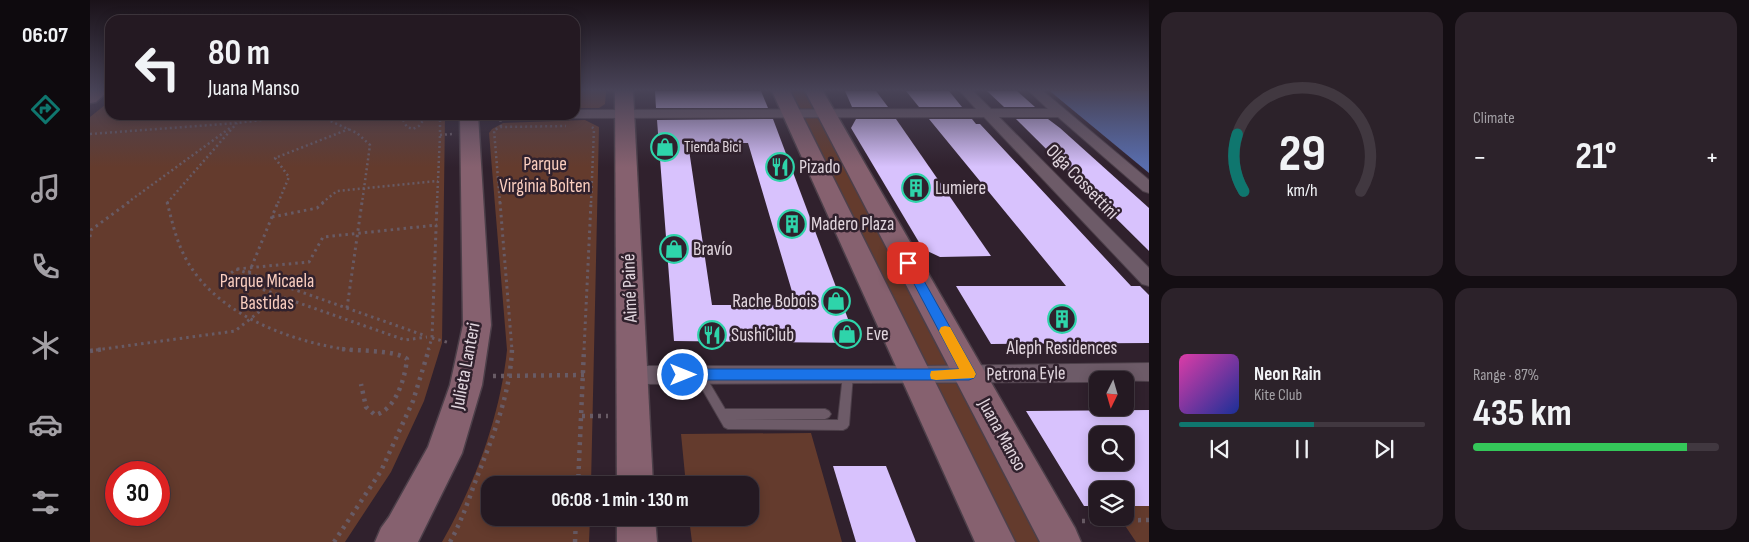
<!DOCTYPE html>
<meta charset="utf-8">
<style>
body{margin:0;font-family:"Sofia Sans Condensed",sans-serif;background:#2c222a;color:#f1f3f6;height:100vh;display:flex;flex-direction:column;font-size:19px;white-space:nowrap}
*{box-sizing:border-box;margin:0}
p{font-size:16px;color:#a3a0a5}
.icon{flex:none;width:28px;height:28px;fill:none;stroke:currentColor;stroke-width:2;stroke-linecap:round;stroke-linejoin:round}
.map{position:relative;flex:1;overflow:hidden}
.details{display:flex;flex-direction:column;gap:12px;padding:12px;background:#140e13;width:600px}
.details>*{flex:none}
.hud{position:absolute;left:15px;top:15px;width:475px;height:105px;border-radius:15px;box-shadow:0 2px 12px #0003,0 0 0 1px #413840;background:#241922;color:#f1f3f6;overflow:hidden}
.needle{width:32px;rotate:185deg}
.buttons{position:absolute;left:999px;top:371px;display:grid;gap:10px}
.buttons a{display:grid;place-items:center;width:45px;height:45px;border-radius:10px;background:#241922;box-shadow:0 2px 12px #0003,0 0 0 1px #413840;font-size:25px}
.speed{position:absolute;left:15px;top:461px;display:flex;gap:10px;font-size:25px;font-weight:700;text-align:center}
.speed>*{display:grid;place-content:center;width:65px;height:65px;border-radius:50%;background:#241922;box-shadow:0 2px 12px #0003,0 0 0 1px #413840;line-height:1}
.speed .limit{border:8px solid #d22;background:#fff;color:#111}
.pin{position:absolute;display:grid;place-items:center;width:42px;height:42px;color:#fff;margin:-21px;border-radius:10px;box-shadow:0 2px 8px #0006}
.me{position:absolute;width:55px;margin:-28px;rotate:90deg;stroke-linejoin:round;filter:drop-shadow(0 0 4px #0008)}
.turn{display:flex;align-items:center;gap:18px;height:105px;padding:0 20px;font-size:22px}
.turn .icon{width:65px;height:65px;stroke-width:2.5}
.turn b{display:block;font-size:35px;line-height:42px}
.big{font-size:38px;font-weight:700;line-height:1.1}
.details .tile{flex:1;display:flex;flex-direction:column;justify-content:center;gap:8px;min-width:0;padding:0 18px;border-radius:15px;background:#2c222a}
.details .dial{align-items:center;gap:0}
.dial svg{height:130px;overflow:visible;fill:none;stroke:#413840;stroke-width:7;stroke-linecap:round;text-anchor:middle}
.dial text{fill:#f1f3f6;stroke:none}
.song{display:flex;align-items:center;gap:15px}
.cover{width:60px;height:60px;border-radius:8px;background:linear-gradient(135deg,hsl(320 70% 55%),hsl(230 70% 35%))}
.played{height:5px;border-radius:2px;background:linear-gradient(90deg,#0f766e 55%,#413840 55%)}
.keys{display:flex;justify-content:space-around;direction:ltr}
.heat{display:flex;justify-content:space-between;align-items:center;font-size:28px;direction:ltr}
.charge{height:8px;border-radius:4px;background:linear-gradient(90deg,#34c759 87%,#413840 0)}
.details .tiles{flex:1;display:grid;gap:12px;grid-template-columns:repeat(2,1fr)}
.trip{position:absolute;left:391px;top:476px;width:278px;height:50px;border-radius:15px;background:#241922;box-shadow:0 2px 12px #0003,0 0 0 1px #413840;font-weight:700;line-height:50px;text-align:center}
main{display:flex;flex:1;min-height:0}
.menu{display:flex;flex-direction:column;width:90px;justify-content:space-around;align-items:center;background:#0e0a0e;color:#a3a0a5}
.menu .icon{width:35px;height:35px}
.menu .active{color:#0f766e}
.menu b{font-size:22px;color:#f1f3f6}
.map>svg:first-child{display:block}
.green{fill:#643b2d;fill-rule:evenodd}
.water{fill:#596eaf}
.building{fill:#d8c2fd;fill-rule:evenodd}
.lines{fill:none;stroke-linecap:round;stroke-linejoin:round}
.lane-casing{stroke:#4c3f49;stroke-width:2}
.street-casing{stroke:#4c3f49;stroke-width:2}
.secondary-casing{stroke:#4c3f49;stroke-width:3}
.path-far2{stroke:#685b65;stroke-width:2.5;stroke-dasharray:2 3;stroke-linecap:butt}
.path-far1{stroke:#685b65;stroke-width:3;stroke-dasharray:2.5 4;stroke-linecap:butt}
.path{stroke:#685b65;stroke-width:4.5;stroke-dasharray:3 5;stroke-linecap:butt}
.lane{fill:#6d5b68;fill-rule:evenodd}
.street{fill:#6d5b68;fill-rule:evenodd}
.secondary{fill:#86616f;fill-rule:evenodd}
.route{fill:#1a73e8;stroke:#114b97}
.slow{fill:#f59e0b}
.labels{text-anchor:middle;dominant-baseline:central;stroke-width:5;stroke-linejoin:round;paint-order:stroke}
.far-poi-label{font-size:16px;fill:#e1d6de;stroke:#30212d;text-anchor:start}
.park-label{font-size:19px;fill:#facebf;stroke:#30212d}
.poi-label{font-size:19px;fill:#e1d6de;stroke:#30212d;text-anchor:start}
.street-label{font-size:19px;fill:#e1d6de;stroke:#30212d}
</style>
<main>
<nav class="menu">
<b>06:07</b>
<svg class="icon active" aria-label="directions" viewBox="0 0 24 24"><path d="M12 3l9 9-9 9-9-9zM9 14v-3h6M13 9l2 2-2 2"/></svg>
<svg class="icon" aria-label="music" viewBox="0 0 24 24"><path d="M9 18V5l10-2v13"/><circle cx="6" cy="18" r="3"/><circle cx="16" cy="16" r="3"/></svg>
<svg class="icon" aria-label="phone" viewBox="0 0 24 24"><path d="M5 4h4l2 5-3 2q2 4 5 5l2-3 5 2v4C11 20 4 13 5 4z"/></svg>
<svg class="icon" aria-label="climate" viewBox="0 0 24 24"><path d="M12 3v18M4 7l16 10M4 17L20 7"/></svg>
<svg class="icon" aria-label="car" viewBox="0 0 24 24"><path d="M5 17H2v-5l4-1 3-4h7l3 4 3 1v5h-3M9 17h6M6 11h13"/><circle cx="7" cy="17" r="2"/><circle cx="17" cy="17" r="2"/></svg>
<svg class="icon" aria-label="filters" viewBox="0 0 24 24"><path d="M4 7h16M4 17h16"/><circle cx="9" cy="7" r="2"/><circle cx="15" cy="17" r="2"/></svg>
</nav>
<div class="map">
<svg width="1059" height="542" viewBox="0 0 1059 542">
<rect width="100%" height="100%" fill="#30212d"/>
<g class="green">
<polygon points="485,91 516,91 515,104 509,108 485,108"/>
<polygon points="700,91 717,91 959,542 921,542"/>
<path d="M 20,101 L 20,115 L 355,115 L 352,343 L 334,401 L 301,472 L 255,542 L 0,542 L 0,117 ZM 69,472 L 69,515 L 26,515 L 26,472 Z"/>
<path d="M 495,120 L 509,127 L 501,485 L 400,485 L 400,518 L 500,518 L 499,542 L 352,542 C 385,484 410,417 417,350 L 399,133 L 402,129 L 413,123 Z"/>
<polygon points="721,433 752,542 602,542 599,518 660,518 660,485 596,485 591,434"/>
<polygon points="1035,506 1059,506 1059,542 1046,542 1030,518 1035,518"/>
</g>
<polygon class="water" points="960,91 1059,91 1059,173 961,92"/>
<g class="building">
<polygon points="565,91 671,91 678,108 566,108"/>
<polygon points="755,91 786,91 798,107 762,107"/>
<polygon points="816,91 859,91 872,107 829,107"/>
<polygon points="897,91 927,91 945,107 914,107"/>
<path d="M 683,119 L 767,343 L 584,341 L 567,120 ZM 598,143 L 658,143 L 706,305 L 622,305 Z"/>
<polygon points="766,119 806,119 901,256 850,257 833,249 761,128"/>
<polygon points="839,119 882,119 886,124 890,124 1041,286 1050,286 1059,295 1059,343 901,344 866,286 976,286"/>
<polygon points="926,119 958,119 970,128 1059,208 1059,251"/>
<path d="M 1059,410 L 1059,506 L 1035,506 L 1035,490 L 1008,490 L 1008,506 L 994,506 L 936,411 ZM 1008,435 L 1035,435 L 1035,462 L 1008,462 Z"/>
<polygon points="743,466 796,466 826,542 766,542"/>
</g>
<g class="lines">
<defs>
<polygon id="lane" points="609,371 613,372 635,409 735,409 739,411 741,414 739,417 735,419 641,419 748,420 753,375 754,372 758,371 762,372 763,375 759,425 757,428 753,430 638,429 634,427 604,375 605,372"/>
<g id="street">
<polygon points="870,91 883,91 901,109 958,109 939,91 953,91 1059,180 1059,193 1053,191 968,117 909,117 1059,268 1059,286 1052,284 894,117 485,118 479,115 485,115 485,110 886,109"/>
<polygon points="1059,363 1059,381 1008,380 1008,382 543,384 535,381 532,375 535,369 543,366 827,366"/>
</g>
<g id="secondary">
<polygon points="0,91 18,91 6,102 0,103"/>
<polygon points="525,91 543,91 563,485 527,485"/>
<polygon points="682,91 700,91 925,542 885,542"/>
<polygon points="715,91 733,91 985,528 991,542 950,542"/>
<polygon points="370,115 388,115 401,325 392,385 372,453 328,542 285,542 291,528 299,517 338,447 360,385 373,325"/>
<polygon points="527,518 565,518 567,542 527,542"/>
</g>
</defs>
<use href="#lane" class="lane-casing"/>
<use href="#street" class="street-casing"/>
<use href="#secondary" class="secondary-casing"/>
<g class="path-far2">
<polyline points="142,115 147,123"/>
<polyline points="227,115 267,133 280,145 272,203"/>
<polyline points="350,115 350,135 362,134"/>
<polyline points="410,115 411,127"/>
<polyline points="313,120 317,127 323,129 329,126 337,115"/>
<polyline points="0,134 147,123 213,115"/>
<polyline points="37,203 140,128"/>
<polyline points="77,203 147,123"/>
<polyline points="188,203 199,177 185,158 259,129"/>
<polyline points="232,203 247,191 348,181"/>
<polyline points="347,203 350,135"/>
<polyline points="410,203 404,130 411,127 476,126"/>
<polyline points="501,203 504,129 502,127"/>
</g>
<g class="path-far1">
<path d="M 77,202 C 82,221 86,240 95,257 C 124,314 201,342 260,350"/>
<polyline points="410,202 422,350"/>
<polyline points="182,217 227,208 234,202"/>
<polyline points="0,237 1,230 39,202"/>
<polyline points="147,269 219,262 233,237 347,225"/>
<polyline points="159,273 188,202"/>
<polyline points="136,277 146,269 336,336"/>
<polyline points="136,277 189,295"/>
<polyline points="257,308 272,202"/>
<polyline points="342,338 360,343"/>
<polyline points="6,350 145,331 189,296 315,340 337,337"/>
<polyline points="338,350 342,338 347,202"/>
<polyline points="494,350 501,202"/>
</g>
<g class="path">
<path d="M 252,349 C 268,351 306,350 317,359 C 315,378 306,410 285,415 L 276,407 L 271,384"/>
<polyline points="0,351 15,349"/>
<polyline points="403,376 495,375"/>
<polyline points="492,416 518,416"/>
<polyline points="488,485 494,349"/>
<polyline points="992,521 1059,520"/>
<polyline points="244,542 291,471 323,401 339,349"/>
<path d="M 360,542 C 370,524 377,505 384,485 C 401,441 420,397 422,349"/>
<polyline points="485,542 486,518"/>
</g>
<use href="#lane" class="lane"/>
<use href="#street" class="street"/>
<use href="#secondary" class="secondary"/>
</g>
<linearGradient id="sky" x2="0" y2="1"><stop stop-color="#1a1219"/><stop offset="0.54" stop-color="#484357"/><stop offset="1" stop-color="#484357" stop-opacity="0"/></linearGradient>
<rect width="1059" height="167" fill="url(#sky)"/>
<polygon class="route" points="818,260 824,263 884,370 886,374 884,378 879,380 593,380 588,379 586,375 588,371 593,369 869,369 813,263"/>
<polygon class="slow" points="855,326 860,327 884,370 886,374 884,378 846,380 841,379 840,375 841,371 869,369 849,331 851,327"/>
<defs>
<symbol id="shop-ring" viewBox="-11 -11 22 22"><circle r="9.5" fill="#30212d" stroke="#2ed4aa" stroke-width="1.5"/><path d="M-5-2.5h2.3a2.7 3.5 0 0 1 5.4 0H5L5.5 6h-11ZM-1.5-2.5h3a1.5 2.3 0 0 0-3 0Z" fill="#2ed4aa"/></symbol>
<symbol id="restaurant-ring" viewBox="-11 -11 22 22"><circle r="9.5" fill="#30212d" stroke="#2ed4aa" stroke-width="1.5"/><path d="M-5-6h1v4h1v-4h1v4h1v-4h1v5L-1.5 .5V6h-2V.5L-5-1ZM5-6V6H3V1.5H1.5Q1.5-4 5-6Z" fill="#2ed4aa"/></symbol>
<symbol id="building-ring" viewBox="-11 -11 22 22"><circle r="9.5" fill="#30212d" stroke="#2ed4aa" stroke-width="1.5"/><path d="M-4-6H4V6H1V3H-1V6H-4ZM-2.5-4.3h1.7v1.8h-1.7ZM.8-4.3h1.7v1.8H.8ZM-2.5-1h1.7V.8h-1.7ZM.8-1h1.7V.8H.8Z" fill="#2ed4aa"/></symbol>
</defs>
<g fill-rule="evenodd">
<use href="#shop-ring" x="559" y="131" width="32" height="32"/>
<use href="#restaurant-ring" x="674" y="151" width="32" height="32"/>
<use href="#building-ring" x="810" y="172" width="32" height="32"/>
<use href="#building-ring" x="686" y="208" width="32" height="32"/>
<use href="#shop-ring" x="568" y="233" width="32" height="32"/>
<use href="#shop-ring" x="730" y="285" width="32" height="32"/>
<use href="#building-ring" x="956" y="303" width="32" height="32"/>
<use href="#shop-ring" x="741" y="318" width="32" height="32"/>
<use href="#restaurant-ring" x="606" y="319" width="32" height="32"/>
</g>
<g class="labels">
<g class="far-poi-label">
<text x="594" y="147">Tienda Bici</text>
</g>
<g class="park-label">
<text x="455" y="164">Parque<tspan x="455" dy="22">Virginia Bolten</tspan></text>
<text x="177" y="281">Parque Micaela<tspan x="177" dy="22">Bastidas</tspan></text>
</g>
<g class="poi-label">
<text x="709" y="167">Pizado</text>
<text x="845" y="188">Lumiere</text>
<text x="721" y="224">Madero Plaza</text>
<text x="603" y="249">Bravío</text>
<text x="727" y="301" text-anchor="end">Rache Bobois</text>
<text x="776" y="334">Eve</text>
<text x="641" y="335">SushiClub</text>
<text x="972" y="348" text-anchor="middle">Aleph Residences</text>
</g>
<g class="street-label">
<text transform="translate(992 182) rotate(46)">Olga Cossettini</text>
<text transform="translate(540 288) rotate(-92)">Aimé Painé</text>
<text transform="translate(376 366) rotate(-79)">Julieta Lanteri</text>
<text transform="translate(936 374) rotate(-1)">Petrona Eyle</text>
<text transform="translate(912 435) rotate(61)">Juana Manso</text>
</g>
</g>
</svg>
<div class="buttons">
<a><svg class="needle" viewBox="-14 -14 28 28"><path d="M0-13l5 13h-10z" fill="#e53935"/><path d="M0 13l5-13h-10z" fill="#a3a0a5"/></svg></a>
<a><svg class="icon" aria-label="search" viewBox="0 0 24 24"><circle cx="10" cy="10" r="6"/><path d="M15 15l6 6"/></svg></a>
<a><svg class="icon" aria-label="layers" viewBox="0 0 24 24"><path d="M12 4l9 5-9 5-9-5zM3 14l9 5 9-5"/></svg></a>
</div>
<div class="speed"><div class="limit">30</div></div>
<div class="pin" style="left:818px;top:263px;background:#d93025"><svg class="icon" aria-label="arrive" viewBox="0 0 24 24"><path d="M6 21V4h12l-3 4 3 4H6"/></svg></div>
<svg class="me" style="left:593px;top:375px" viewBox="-20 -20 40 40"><circle r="17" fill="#1a73e8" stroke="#fff" stroke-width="3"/><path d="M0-11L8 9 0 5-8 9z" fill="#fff"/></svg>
<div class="trip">06:08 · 1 min · 130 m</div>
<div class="hud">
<div class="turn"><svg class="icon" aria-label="left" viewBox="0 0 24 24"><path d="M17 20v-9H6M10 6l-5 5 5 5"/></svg><div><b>80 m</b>Juana Manso</div></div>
</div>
</div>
<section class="details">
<div class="tiles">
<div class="tile dial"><svg viewBox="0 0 100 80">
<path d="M14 69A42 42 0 1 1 86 69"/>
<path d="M14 69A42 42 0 0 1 10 34" stroke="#0f766e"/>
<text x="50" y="56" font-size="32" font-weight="700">29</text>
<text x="50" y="72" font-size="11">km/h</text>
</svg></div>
<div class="tile"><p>Climate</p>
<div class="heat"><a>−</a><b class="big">21°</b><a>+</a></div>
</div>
<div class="tile">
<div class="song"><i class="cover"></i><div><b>Neon Rain</b><p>Kite Club</p></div></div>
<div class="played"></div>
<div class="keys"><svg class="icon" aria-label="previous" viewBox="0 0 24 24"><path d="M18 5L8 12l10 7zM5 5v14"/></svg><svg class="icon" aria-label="pause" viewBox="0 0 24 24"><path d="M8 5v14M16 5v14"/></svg><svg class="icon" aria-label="next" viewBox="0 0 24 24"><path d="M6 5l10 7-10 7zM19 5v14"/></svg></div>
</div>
<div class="tile"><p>Range · 87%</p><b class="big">435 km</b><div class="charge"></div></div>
</div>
</section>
</main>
